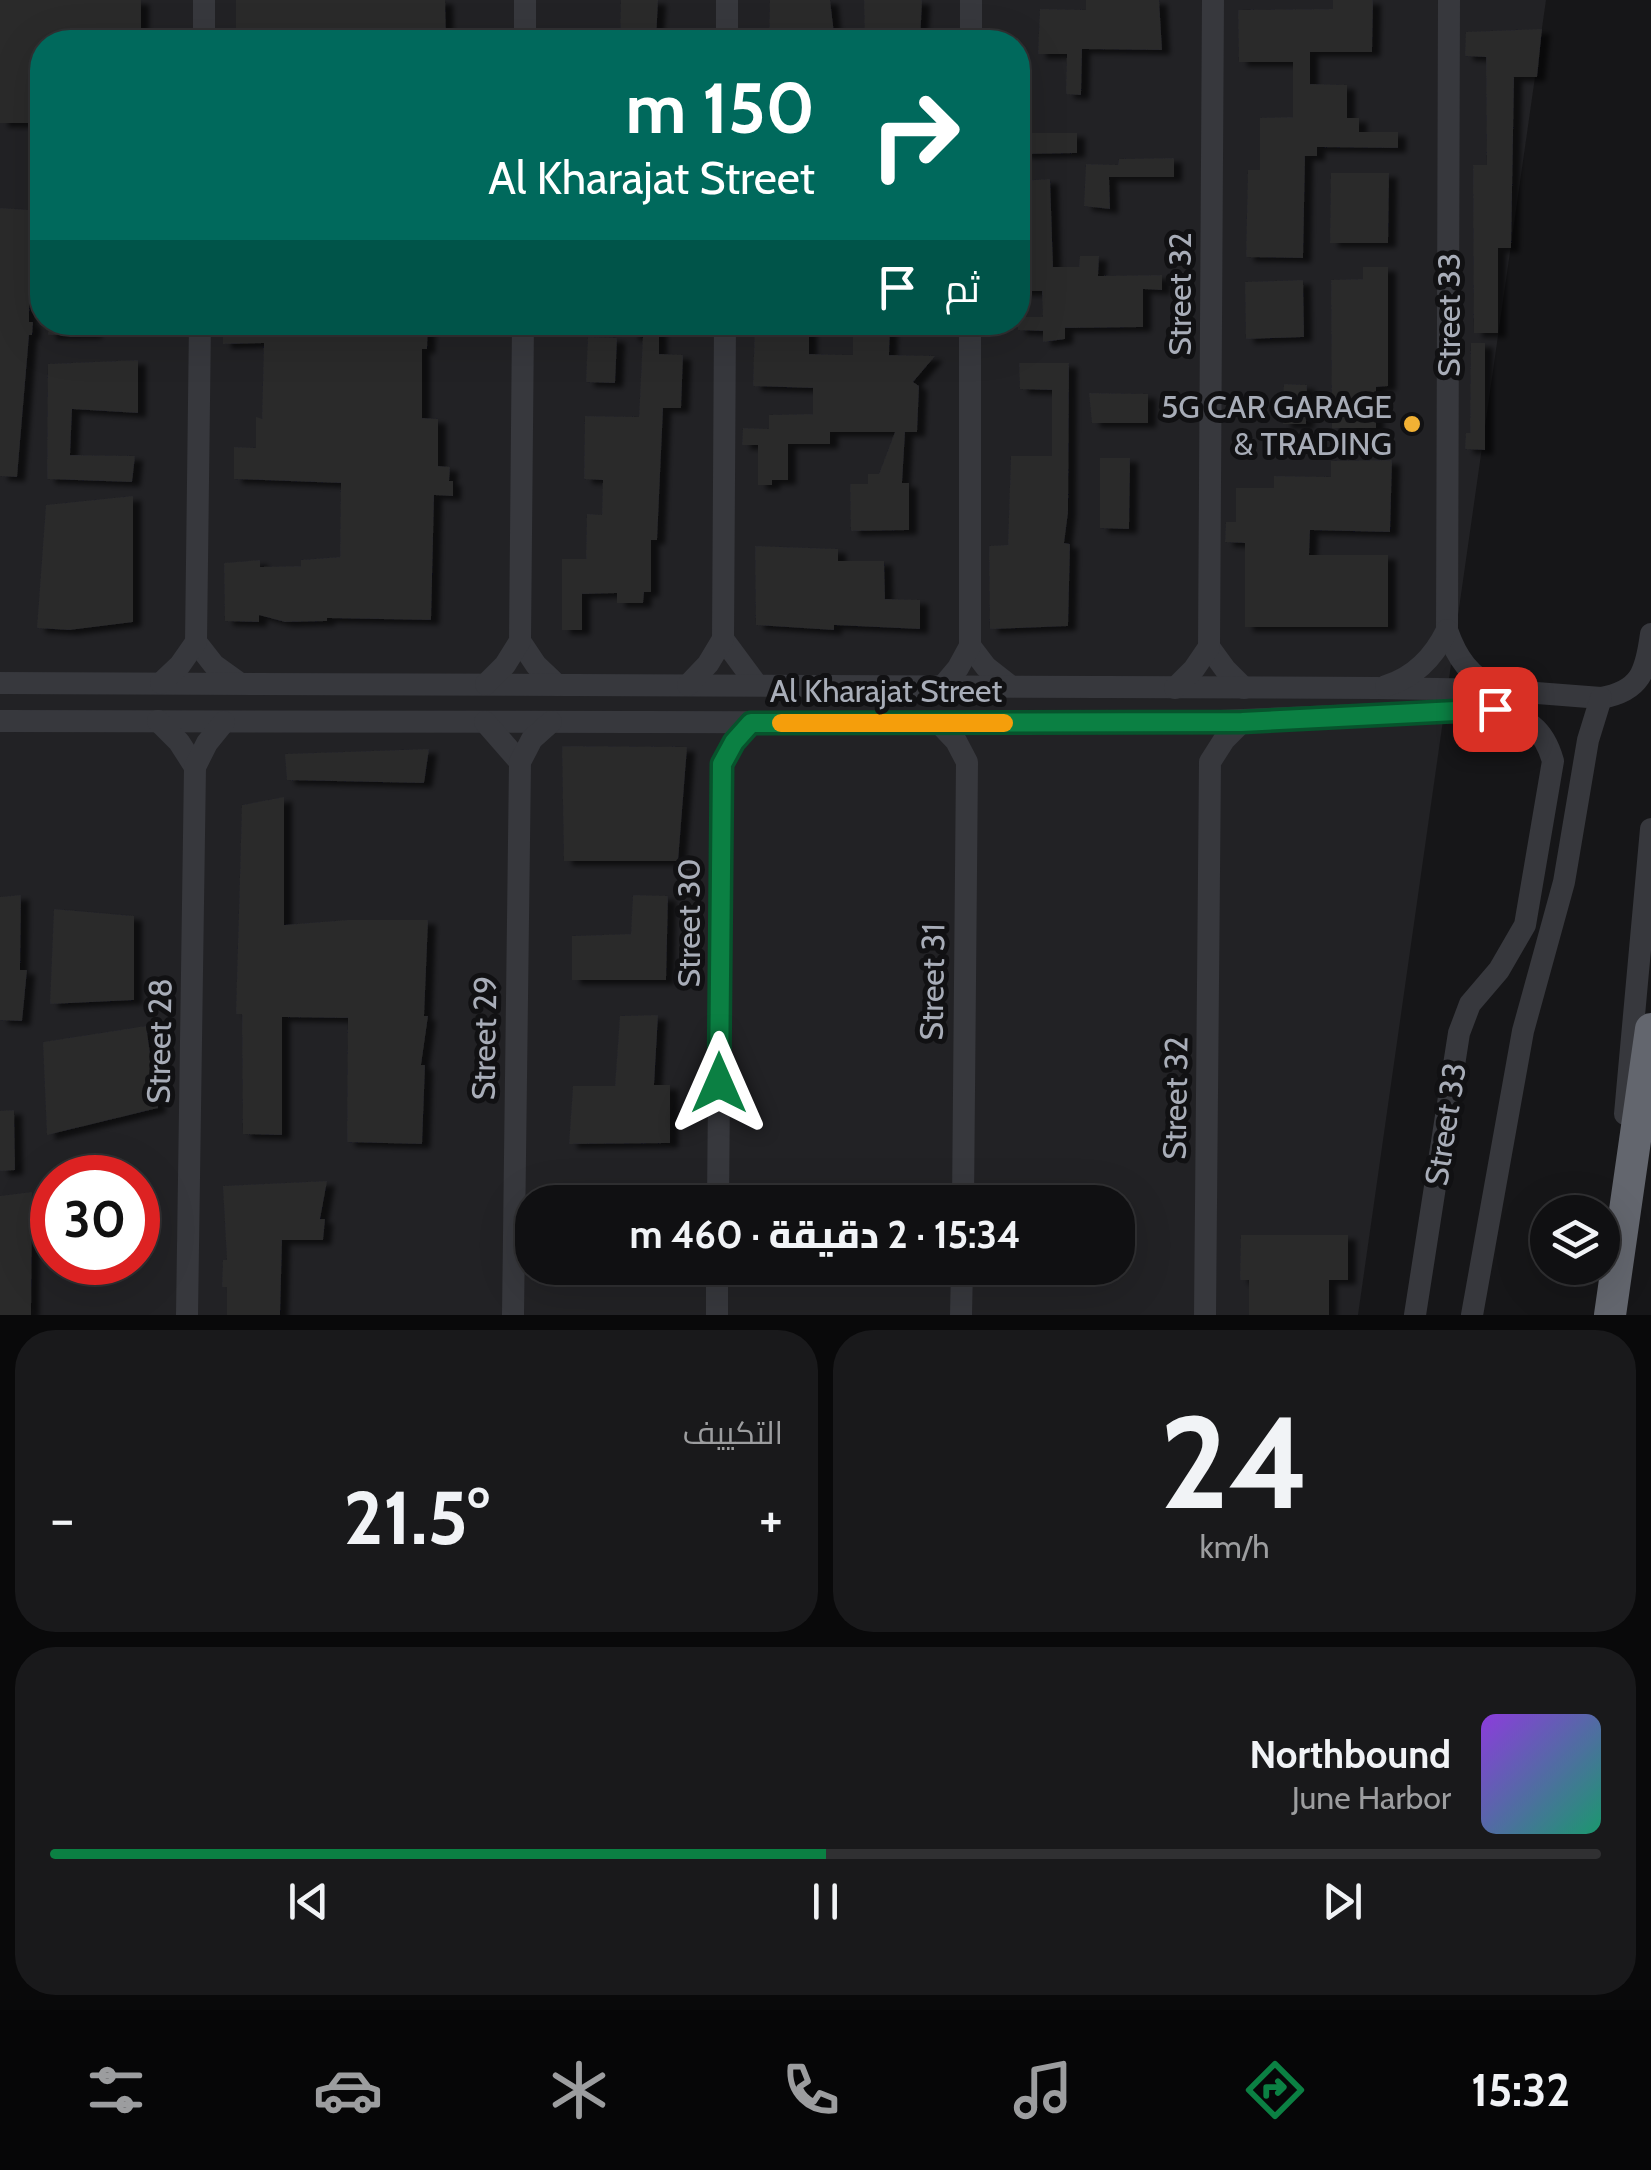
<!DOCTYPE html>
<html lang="ar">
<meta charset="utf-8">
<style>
body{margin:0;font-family:Cabin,Cairo,sans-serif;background:#19191b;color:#f1f3f6;direction:rtl;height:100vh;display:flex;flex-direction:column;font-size:38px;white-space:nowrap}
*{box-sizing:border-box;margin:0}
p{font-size:32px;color:#9c9d9f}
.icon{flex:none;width:55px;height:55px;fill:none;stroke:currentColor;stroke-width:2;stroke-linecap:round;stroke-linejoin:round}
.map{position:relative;height:1315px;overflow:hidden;direction:ltr}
.side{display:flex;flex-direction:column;gap:15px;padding:15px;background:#09090a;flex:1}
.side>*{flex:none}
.hud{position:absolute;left:30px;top:30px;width:1000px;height:305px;border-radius:40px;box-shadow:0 10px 40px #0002,0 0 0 2px #303032;direction:rtl;background:#00695c;color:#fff;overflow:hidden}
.fabs{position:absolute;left:1530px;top:1195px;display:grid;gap:20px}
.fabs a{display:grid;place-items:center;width:90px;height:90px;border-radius:50%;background:#101012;box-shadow:0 10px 40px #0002,0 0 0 2px #303032;font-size:50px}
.speed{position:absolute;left:30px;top:1155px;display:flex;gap:20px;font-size:50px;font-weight:700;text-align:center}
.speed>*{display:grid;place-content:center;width:130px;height:130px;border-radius:50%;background:#101012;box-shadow:0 10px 40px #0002,0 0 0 2px #303032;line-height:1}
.speed .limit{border:15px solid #d22;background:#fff;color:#111}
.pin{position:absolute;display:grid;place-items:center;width:85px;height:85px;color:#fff;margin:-42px;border-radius:20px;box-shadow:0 5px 15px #0006}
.me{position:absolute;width:110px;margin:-55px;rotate:0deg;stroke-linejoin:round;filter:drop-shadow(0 0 8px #0008)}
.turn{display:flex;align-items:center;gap:35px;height:210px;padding:0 50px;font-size:45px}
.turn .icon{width:130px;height:130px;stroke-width:2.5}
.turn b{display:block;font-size:70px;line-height:85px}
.then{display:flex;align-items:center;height:95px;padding:0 50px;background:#0003;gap:20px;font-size:38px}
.big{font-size:75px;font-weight:800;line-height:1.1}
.side .tile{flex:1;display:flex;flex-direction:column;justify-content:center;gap:15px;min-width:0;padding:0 35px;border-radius:40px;background:#19191b}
.side .dial{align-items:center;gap:0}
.dial b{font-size:130px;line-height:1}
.song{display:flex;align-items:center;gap:30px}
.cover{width:120px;height:120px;border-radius:15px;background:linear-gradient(135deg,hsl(270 70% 55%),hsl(160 70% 35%))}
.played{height:10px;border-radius:5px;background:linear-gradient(90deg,#0b8043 50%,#303032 50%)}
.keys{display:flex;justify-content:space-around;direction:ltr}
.heat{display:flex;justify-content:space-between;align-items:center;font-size:55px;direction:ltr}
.side .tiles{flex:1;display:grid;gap:15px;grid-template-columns:1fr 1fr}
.tile:last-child{grid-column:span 2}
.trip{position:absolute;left:515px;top:1185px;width:620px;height:100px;border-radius:40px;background:#101012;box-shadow:0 10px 40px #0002,0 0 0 2px #303032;font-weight:800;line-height:100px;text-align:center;direction:rtl}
.tab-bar{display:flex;height:160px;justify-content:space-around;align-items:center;background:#060607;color:#9c9d9f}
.tab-bar .icon{width:70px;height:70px}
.tab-bar .selected{color:#0b8043}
.tab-bar b{font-size:45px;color:#f1f3f6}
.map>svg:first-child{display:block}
.built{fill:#222225;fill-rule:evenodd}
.building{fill:#29292c;filter:url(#shadow)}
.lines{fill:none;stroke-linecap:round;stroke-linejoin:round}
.minor{stroke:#37383d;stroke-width:22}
.highway{stroke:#63666e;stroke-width:32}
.route-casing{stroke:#07532c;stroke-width:25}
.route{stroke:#0b8043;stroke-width:18}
.slow{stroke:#f59e0b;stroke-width:18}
.poi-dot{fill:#f2b134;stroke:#111113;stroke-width:4}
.labels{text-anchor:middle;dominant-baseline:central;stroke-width:10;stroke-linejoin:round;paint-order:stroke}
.street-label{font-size:32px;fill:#a8adb8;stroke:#111113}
.poi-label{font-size:32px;fill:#a8adb8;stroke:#111113;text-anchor:end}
</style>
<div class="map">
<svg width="1651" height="1315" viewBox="0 0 1651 1315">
<defs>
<filter id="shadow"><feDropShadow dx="8" dy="4.5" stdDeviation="2.5" flood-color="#0009"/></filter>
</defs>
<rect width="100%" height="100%" fill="#161618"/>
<path class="built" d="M 0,0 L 1546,0 L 1358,1315 L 0,1315 ZM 42,42 L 1018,42 L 1018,322 L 42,322 ZM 52,1178 L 138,1178 L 138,1262 L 52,1262 ZM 532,1202 L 1118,1202 L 1118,1268 L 532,1268 Z"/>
<g class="building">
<polygon points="0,0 141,0 141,42 42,42 42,123 0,123"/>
<polygon points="236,0 445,0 446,42 236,42"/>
<polygon points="621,0 658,0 656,39 637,38 637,42 620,42"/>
<polygon points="770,0 830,0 835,42 769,42"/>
<polygon points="864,0 922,0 920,42 865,42"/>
<polygon points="1086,0 1159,0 1162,50 1082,49 1081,95 1066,94 1067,54 1038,54 1040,9 1086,10"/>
<polygon points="1333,0 1373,0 1372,52 1310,52 1310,84 1347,85 1347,118 1359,118 1359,132 1398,132 1398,148 1317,147 1317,156 1305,156 1303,258 1246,257 1248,170 1260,170 1260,118 1293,117 1293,62 1239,62 1238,10 1333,9"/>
<polygon points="1542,29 1537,77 1514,77 1511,248 1498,248 1498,333 1474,333 1473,165 1487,165 1486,57 1465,56 1466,32"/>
<polygon points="1021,133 1077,133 1077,153 1022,154"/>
<polygon points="1174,158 1174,177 1109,177 1110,209 1084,206 1086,164 1118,165 1119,159"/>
<polygon points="1331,173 1389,173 1388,243 1330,243"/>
<polygon points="1050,179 1053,267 1079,267 1080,256 1099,256 1098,276 1162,275 1162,290 1143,289 1143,327 1065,328 1065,339 1043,342 1043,331 1018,330 1018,317 1043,317 1042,291 1018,291 1018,181"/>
<polygon points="0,208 30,210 29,322 33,322 32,335 29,335 17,477 0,476"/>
<polygon points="1363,267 1388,267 1388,386 1376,387 1376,428 1332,428 1331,280 1363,279"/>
<polygon points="1303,280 1304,337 1246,339 1245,282"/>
<polygon points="49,322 94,322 94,334 48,335"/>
<polygon points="223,322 428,322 427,349 422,349 422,418 438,419 438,466 450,467 449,481 453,481 453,496 434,495 431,620 327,618 327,621 285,622 259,615 259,622 225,621 224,563 260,560 260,567 301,566 301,560 340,557 341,483 234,479 234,447 256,448 256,417 262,419 264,343 223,344"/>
<polygon points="631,322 659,322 659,354 683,355 681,408 663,408 657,540 651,540 651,592 644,592 643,603 617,603 617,593 582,594 582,630 562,630 562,559 586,559 587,514 602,515 603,480 584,479 585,416 639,417 643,336 631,336"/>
<polygon points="755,322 809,322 809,354 845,355 853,355 853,322 890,322 889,355 935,356 913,382 919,386 917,432 905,432 902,483 909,483 909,530 851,531 850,484 868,484 868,474 879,474 895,432 830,432 830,444 788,444 788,480 772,480 772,485 758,485 758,445 742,445 743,428 769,429 769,415 813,414 813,388 753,386"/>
<polygon points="588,337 617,338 615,383 586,382"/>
<polygon points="1471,343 1485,343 1485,450 1465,449 1466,433 1470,433"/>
<polygon points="138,360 138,413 72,409 70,455 135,456 132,482 47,479 48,364"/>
<polygon points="1019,363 1069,363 1068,512 1064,543 1070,544 1068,626 990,629 989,546 1008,545 1011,456 1052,456 1052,390 1020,389"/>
<polygon points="1284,384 1307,385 1306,424 1283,424"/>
<polygon points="1089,393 1148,394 1148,423 1092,423"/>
<polygon points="1100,458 1130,458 1129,529 1100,528"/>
<polygon points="1392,460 1390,532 1310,530 1309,555 1388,555 1388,627 1245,627 1245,543 1225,542 1226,522 1236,522 1236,488 1274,488 1274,476 1331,477 1331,461"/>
<polygon points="133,496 133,622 69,630 37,628 46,505"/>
<polygon points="755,546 838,549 838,561 884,561 885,599 920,600 920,629 834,625 834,630 756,625"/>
<polygon points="562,746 687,747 678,861 564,861"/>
<polygon points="429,749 424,783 287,780 285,754"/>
<polygon points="284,797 284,925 347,920 428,920 424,1016 428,1016 421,1065 425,1065 422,1144 347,1142 348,1018 282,1017 282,1135 243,1134 242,1014 236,1014 242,805"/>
<polygon points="21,895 20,970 27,970 22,1021 0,1020 0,897"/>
<polygon points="633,895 668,896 666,980 572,980 572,936 631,934"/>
<polygon points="54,909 134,916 134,1000 50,1004"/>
<polygon points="658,1015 654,1085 670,1085 670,1143 569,1144 573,1086 615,1086 620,1016"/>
<polygon points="146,1026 158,1108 47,1135 43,1042"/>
<polygon points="14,1110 15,1170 0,1171 0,1111"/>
<polygon points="327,1181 320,1219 325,1219 323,1240 282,1240 280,1315 227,1315 227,1287 222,1287 223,1260 227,1260 223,1186"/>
<polygon points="32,1192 31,1315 0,1315 0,1196"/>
<polygon points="1241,1235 1348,1235 1348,1280 1329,1280 1329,1315 1249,1315 1249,1280 1240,1280"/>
</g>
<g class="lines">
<g class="minor">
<path d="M 1449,0 L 1447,630 C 1457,659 1470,676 1497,690"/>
<polyline points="204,42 204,0"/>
<polyline points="525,42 525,0"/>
<polyline points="727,42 727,0"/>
<polyline points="971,42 971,0"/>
<polyline points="723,639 757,685"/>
<polyline points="520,641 536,665 557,685"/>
<polyline points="196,642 214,665 239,683"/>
<polyline points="970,646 986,667 1009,685"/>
<polyline points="1209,647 1225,669 1244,688"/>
<path d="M 0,683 L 1378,688 L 1497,690 L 1601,698 C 1641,691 1646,671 1651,634"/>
<polyline points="161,683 180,665 196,642 200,322"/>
<polyline points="486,684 505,665 520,641 523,322"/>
<polyline points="688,685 708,664 723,639 725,322"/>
<path d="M 1386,686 C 1415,677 1434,657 1447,630"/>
<polyline points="942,687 958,668 970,646 970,322"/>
<polyline points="1175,688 1194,669 1209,647 1213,0"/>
<path d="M 0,721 L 1175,723 L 1495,709 C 1527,720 1543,726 1553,761 L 1525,925 L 1499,970 L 1470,1004 L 1459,1033 L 1415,1315"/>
<polyline points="158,721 179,742 195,767"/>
<polyline points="485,722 520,762"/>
<polyline points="939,723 956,741 967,762 963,1202"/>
<polyline points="1625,1114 1651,829"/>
<polyline points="718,1202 722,764 734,742 751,723"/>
<polyline points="187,1315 195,767 207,743 224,722"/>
<polyline points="513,1315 520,762 532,739 551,722"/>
<polyline points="717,1315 717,1268"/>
<polyline points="961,1315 962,1268"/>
<polyline points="1205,1315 1210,762 1224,740 1242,722"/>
<polyline points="1472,1315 1523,1031 1564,882 1588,740 1601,698"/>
</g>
<polyline class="highway" points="1610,1315 1651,1029"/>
</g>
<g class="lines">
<defs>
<polyline id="route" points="719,1083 722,764 734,742 751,723 1242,722 1495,709"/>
</defs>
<use href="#route" class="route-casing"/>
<use href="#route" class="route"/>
<polyline class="slow" points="781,723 1004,723"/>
</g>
<circle class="poi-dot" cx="1412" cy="424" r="10"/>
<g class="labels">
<g class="street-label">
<text transform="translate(1179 294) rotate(-90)">Street 32</text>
<text transform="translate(1448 315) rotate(-90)">Street 33</text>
<text x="886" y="690">Al Kharajat Street</text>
<text transform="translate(688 923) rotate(-90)">Street 30</text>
<text transform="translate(932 982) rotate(-89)">Street 31</text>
<text transform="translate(484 1038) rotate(-89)">Street 29</text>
<text transform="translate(159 1041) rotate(-89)">Street 28</text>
<text transform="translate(1175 1098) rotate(-89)">Street 32</text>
<text transform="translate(1445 1124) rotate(-81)">Street 33</text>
</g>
<g class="poi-label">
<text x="1392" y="406">5G CAR GARAGE<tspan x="1392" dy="37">&amp; TRADING</tspan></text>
</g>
</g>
</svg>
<div class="fabs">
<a><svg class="icon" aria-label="layers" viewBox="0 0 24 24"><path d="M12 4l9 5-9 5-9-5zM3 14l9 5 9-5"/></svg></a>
</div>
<div class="speed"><div class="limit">30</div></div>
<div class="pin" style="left:1495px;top:709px;background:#d93025"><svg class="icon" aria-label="arrive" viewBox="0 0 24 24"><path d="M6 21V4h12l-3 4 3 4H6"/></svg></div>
<svg class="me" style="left:719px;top:1083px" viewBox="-20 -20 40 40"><path d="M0-17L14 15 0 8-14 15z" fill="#0b8043" stroke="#fff" stroke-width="4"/></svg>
<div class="trip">15:34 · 2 دقيقة · 460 m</div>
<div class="hud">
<div class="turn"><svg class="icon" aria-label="right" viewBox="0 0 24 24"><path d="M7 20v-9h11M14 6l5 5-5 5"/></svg><div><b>150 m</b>Al Kharajat Street</div></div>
<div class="then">ثم<svg class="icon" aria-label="arrive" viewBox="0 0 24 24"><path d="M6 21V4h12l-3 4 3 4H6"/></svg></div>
</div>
</div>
<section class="side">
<div class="tiles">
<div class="tile dial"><b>24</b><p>km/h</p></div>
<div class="tile"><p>التكييف</p>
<div class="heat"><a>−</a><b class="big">21.5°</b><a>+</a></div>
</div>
<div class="tile">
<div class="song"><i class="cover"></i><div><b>Northbound</b><p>June Harbor</p></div></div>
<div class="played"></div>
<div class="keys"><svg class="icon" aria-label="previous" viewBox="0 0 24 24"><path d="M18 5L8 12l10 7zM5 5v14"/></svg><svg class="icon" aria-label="pause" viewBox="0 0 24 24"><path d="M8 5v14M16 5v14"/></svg><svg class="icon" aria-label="next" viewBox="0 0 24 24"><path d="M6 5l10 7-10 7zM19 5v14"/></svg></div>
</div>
</div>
</section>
<nav class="tab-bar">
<b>15:32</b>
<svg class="icon selected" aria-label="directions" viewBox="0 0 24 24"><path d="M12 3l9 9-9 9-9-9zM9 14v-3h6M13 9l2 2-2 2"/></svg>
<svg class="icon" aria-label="music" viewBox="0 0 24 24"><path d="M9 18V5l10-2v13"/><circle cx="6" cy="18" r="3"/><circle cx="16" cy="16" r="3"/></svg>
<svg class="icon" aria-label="phone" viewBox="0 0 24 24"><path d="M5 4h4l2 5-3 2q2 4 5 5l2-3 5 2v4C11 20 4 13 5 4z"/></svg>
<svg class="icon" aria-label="climate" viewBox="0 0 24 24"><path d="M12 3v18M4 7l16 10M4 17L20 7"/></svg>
<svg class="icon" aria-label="car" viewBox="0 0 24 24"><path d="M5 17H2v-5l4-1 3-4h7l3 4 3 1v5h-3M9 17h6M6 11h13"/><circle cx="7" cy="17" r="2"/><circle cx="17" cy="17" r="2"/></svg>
<svg class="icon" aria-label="filters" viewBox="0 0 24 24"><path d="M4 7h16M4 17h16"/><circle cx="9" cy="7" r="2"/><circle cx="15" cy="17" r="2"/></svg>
</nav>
